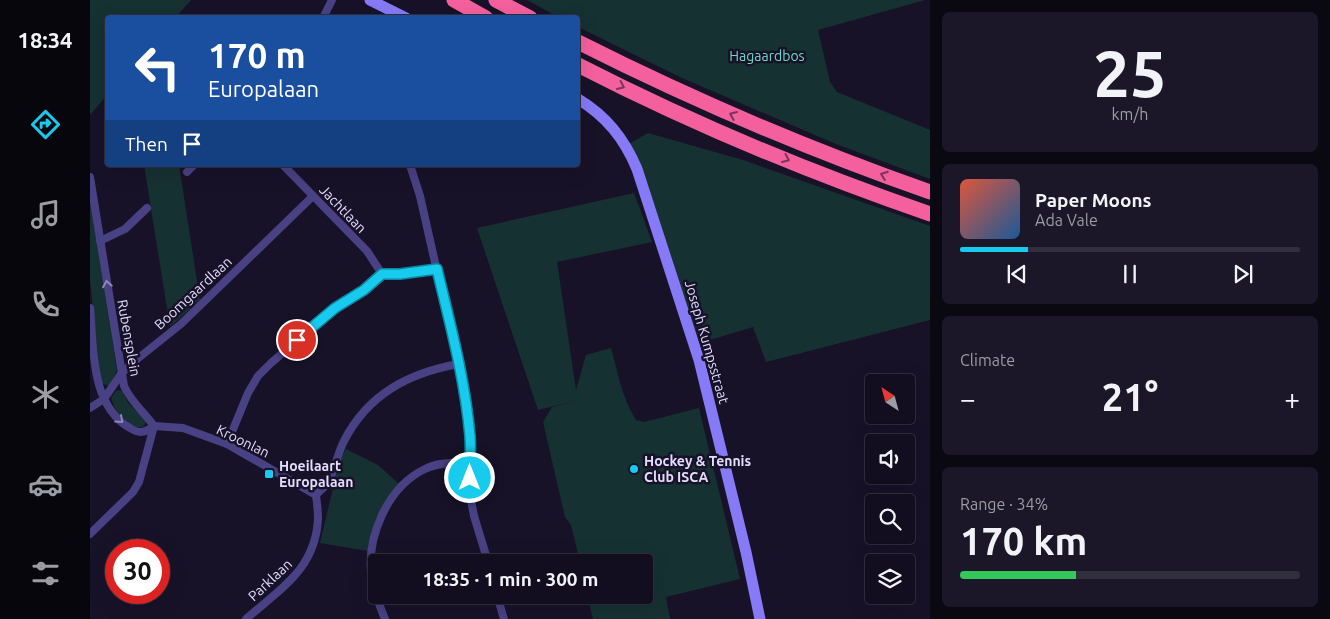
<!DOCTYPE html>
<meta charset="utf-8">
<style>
body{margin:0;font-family:Ubuntu,sans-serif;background:#1b1728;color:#f1f3f6;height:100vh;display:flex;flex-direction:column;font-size:19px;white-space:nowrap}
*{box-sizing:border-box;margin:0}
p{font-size:16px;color:#9c9ca4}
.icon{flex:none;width:28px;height:28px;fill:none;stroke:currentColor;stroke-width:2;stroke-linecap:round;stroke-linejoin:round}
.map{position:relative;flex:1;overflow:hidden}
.sheet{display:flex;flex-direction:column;gap:12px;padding:12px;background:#0a0811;width:400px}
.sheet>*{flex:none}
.hud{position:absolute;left:15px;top:15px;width:475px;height:152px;border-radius:5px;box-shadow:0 5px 20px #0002,0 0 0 1px #312e3d;background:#1a4fa0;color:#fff;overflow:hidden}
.needle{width:32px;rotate:324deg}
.controls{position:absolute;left:775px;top:374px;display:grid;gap:10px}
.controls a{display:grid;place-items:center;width:50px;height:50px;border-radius:5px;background:#120e1f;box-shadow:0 5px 20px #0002,0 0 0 1px #312e3d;font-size:25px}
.speed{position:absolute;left:15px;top:539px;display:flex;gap:10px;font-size:25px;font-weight:700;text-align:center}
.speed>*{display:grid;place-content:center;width:65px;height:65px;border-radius:50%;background:#120e1f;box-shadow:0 5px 20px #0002,0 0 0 1px #312e3d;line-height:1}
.speed .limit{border:8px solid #d22;background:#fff;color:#111}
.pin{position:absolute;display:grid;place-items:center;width:42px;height:42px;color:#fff;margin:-21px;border:2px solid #fff;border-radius:50%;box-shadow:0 1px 5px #0007}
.me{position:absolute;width:55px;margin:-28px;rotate:0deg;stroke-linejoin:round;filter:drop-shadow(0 0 4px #0008)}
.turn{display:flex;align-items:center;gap:18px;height:105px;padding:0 20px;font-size:22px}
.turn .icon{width:65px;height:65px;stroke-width:2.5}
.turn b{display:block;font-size:35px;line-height:42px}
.then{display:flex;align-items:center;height:48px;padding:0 20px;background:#0003;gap:10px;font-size:19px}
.big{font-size:38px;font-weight:700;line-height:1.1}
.sheet .widget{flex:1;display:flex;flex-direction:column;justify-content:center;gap:8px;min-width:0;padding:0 18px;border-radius:8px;background:#1b1728}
.sheet .dial{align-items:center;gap:0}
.dial b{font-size:65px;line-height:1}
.song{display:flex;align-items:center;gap:15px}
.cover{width:60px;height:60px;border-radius:8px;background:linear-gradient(135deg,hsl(10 70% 55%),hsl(210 70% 35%))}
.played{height:5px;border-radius:2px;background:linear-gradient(90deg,#16cbee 20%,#312e3d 20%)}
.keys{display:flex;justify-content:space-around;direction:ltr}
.heat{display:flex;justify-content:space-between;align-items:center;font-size:28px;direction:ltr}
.charge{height:8px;border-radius:4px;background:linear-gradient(90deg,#34c759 34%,#312e3d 0)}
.trip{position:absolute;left:278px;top:554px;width:285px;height:50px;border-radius:5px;background:#120e1f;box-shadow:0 5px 20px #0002,0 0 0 1px #312e3d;font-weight:700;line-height:50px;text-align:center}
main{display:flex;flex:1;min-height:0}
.dock{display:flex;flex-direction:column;width:90px;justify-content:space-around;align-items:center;background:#07060c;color:#9c9ca4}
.dock .icon{width:35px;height:35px}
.dock .active{color:#16cbee}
.dock b{font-size:22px;color:#f1f3f6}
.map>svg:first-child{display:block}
.green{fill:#163132}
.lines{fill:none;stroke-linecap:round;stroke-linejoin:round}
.street{stroke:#484184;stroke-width:8}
.secondary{stroke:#867af6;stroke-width:11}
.highway{stroke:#f4609d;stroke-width:15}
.oneway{stroke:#7b355d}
.oneway2{stroke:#8d87ba}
.route-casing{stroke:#0e849b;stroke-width:12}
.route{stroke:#16cbee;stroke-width:9}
.poi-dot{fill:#16cbee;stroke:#181229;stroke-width:2}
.labels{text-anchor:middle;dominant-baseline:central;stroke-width:5;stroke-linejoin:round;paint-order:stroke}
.park-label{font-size:14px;fill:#6cd9c5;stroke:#181229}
.street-label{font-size:14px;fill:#e2dcfd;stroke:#181229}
.poi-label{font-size:14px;font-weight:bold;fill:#e2dcfd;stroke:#181229;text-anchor:start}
</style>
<main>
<nav class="dock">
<b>18:34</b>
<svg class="icon active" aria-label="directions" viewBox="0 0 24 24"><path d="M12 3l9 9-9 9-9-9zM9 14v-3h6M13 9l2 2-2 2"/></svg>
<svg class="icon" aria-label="music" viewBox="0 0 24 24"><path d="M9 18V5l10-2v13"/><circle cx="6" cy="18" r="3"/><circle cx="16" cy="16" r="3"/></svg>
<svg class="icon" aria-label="phone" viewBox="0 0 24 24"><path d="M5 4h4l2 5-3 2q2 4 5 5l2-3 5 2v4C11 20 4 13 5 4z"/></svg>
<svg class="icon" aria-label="climate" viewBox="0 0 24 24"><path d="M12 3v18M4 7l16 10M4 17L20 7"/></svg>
<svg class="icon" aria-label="car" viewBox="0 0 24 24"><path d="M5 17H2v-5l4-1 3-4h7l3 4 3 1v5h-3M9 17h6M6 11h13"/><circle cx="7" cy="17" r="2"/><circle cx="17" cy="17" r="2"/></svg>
<svg class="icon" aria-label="filters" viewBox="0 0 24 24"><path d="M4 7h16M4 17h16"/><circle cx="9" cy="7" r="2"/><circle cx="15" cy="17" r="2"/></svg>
</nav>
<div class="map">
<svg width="840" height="619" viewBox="0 0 840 619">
<rect width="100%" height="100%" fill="#181229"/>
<g class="green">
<polygon points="0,0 101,0 86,17 18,18 17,95 0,115"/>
<polygon points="437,0 835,0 728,30 740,82 747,92 840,130 840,179 746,144 592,78 488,27 488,18 468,17"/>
<polygon points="558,133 653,160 840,226 840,320 676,362 663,327 610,343 539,144"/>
<polygon points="54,165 89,165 110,300 80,327"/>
<path d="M 544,193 L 562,242 L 467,262 L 486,390 L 496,355 L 521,348 C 528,373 532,398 546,420 L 554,422 L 609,408 L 650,579 L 576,597 L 580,619 L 503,619 L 497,595 L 554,595 L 554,562 L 490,562 L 481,525 L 475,517 L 453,422 L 462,407 L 488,400 L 448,410 L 387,228 Z"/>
<polygon points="0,197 27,371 19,386 11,383 0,280"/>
<polygon points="31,390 39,404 57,422 53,427 45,427 27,413 21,398 26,391"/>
<path d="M 256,449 L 288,465 L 309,484 C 292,504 281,524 278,551 L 230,543 L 249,463 Z"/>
</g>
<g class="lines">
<g class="street">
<polyline points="233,18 242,0"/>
<polyline points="193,165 277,251 292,274"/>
<polyline points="320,165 330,196 368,364 380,437 380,495 384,516 398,562"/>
<polyline points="97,172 104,165"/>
<path d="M 0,177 L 34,386 C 41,402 54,412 64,426"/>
<polyline points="10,241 35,229 57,208"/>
<path d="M 0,308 C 4,348 0,405 40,428 C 49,434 55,433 64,426"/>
<polyline points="0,408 14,399 31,374 41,364 91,324 223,196"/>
<polyline points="64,426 93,428 137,444 226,495"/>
<polyline points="137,444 158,393 168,376 181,363 245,308 274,290 292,274 310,274 347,269"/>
<polyline points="0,534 43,492 49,482 64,426"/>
<polyline points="407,595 414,619"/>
<path d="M 156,619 C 190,589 226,569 228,518 C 228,511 227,503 226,495 C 229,491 234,488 237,484 C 245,472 247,454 254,441 C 278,394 319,373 368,364"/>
<path d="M 295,619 C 290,606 284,593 282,580 C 275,539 297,487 335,469 C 348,462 365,463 379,461"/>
</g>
<g class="secondary">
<polyline points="280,0 316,18"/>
<path d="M 488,99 C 516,116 534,138 547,169 L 609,360 L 656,552 L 670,619"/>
</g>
<g class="highway">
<polyline points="364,0 396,18"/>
<polyline points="406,0 440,18"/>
<path d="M 488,42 C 601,99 720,150 840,192"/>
<path d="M 488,65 C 599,122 721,173 840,214"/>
</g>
</g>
<defs><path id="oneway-chevron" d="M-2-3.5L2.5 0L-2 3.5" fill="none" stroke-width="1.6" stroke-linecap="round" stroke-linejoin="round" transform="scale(1.25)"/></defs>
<g class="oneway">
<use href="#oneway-chevron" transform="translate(531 86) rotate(25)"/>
<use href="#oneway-chevron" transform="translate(643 115) rotate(-157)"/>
<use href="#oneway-chevron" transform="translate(696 159) rotate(23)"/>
<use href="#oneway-chevron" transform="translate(794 175) rotate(-160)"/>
</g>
<g class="oneway2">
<use href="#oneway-chevron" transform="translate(17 284) rotate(-99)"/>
<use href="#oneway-chevron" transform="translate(30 420) rotate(42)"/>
</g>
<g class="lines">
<defs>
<path id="route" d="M 207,340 L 245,308 L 274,290 L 292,274 L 310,274 L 347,269 C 360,324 375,379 380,436 C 381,450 380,464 380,478"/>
</defs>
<use href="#route" class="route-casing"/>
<use href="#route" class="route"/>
</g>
<g class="poi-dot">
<circle cx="544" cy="469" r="5"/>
<rect x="174" y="469" width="10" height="10" rx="2.5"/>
</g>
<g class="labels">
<g class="park-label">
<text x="677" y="56">Hagaardbos</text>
</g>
<g class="street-label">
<text transform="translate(253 209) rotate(46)">Jachtlaan</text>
<text transform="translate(103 293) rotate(-43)">Boomgaardlaan</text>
<text transform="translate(39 338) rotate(80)">Rubensplein</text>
<text transform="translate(617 342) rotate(74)">Joseph Kumpsstraat</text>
<text transform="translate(153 441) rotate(26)">Kroonlan</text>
<text transform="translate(180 580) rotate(-43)">Parklaan</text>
</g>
<g class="poi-label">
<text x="554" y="461">Hockey &amp; Tennis<tspan x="554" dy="16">Club ISCA</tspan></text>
<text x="189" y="466">Hoeilaart<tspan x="189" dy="16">Europalaan</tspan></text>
</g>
</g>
</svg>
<div class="controls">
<a><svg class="needle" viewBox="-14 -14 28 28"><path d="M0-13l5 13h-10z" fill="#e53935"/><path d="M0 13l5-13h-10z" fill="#9c9ca4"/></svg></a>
<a><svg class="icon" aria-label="sound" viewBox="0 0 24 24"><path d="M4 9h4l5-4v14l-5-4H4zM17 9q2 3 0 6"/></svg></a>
<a><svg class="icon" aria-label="search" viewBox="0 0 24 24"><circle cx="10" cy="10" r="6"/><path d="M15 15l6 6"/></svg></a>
<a><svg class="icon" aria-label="layers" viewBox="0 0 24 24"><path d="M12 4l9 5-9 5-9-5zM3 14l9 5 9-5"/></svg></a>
</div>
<div class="speed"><div class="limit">30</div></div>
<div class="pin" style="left:207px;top:340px;background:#d93025"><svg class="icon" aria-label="arrive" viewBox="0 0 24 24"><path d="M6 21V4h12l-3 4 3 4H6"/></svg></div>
<svg class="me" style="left:380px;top:478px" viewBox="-20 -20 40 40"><circle r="17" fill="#16cbee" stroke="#fff" stroke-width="3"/><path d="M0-11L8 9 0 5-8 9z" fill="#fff"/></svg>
<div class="trip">18:35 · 1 min · 300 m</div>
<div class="hud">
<div class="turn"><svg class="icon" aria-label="left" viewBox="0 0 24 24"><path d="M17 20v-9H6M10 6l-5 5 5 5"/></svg><div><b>170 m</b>Europalaan</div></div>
<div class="then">Then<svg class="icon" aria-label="arrive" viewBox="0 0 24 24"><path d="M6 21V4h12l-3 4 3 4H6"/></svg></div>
</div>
</div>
<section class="sheet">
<div class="widget dial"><b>25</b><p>km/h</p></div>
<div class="widget">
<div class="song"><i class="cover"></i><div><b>Paper Moons</b><p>Ada Vale</p></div></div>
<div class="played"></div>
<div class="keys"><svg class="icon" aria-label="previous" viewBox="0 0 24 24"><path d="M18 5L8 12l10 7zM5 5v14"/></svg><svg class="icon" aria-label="pause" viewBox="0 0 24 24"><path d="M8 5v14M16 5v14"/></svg><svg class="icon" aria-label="next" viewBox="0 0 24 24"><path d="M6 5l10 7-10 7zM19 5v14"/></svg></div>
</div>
<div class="widget"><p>Climate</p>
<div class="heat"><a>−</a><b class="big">21°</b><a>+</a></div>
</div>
<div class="widget"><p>Range · 34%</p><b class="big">170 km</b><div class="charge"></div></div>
</section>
</main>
